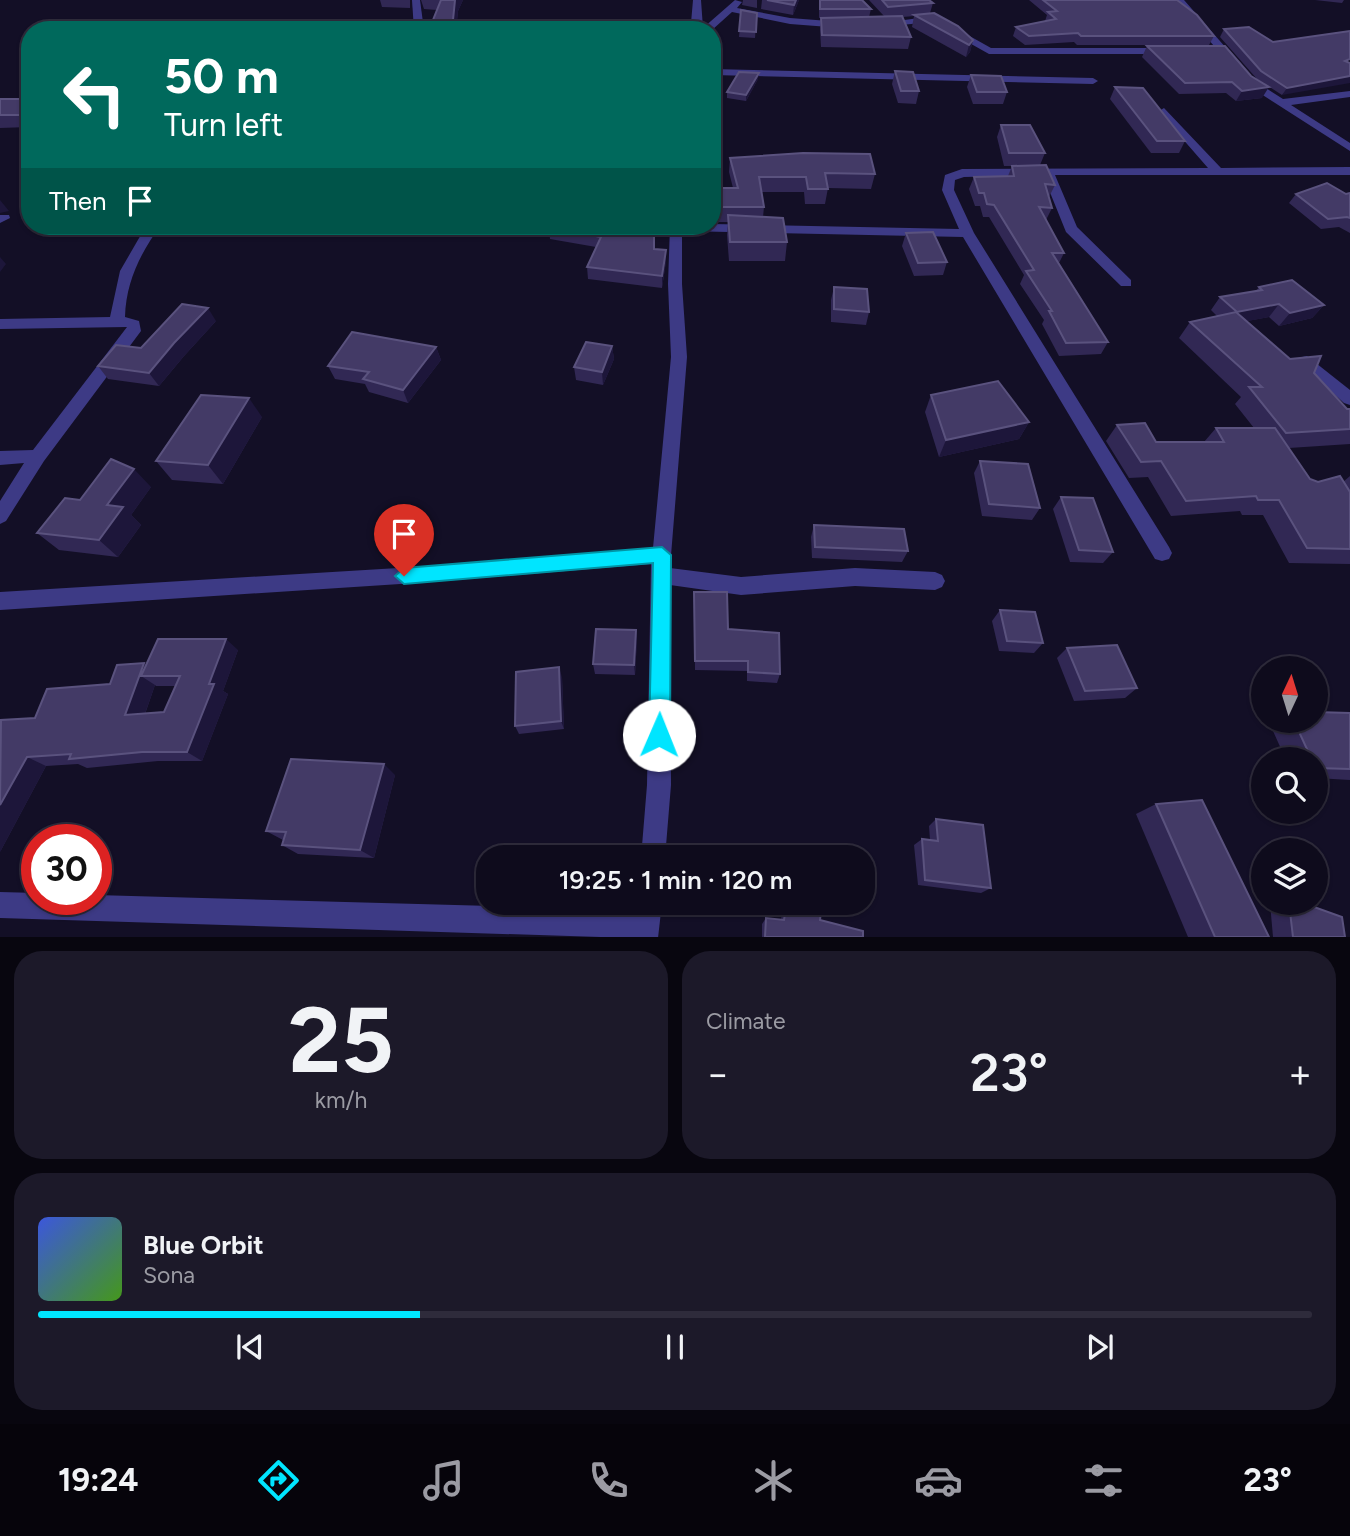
<!DOCTYPE html>
<meta charset="utf-8">
<style>
body{margin:0;font-family:Figtree,sans-serif;background:#1c1929;color:#f1f3f6;height:100vh;display:flex;flex-direction:column;font-size:26px;white-space:nowrap}
*{box-sizing:border-box;margin:0}
p{font-size:23px;color:#9b9ba3}
.icon{flex:none;width:38px;height:38px;fill:none;stroke:currentColor;stroke-width:2;stroke-linecap:round;stroke-linejoin:round}
.map{position:relative;height:937px;overflow:hidden}
.details{display:flex;flex-direction:column;gap:14px;padding:14px;background:#08060f;flex:1}
.details>*{flex:none}
.top-card{position:absolute;left:21px;top:21px;width:700px;height:214px;border-radius:28px;box-shadow:0 2px 5px #0004,0 0 0 2px #2e2b3b;background:#00695c;color:#fff;overflow:hidden}
.needle{width:46px;rotate:4deg}
.tools{position:absolute;left:1251px;top:656px;display:grid;gap:14px}
.tools a{display:grid;place-items:center;width:77px;height:77px;border-radius:50%;background:#0e0b1c;box-shadow:0 2px 5px #0004,0 0 0 2px #2e2b3b;font-size:35px}
.speed{position:absolute;left:21px;top:824px;display:flex;gap:14px;font-size:35px;font-weight:700;text-align:center}
.speed>*{display:grid;place-content:center;width:91px;height:91px;border-radius:50%;background:#0e0b1c;box-shadow:0 2px 5px #0004,0 0 0 2px #2e2b3b;line-height:1}
.speed .limit{border:10px solid #d22;background:#fff;color:#111}
.pin{position:absolute;display:grid;place-items:center;width:60px;height:60px;color:#fff;margin:-72px -30px;border-radius:50% 50% 50% 0;rotate:-45deg;box-shadow:0 0 7px #0007}
.pin .icon{rotate:45deg}
.me{position:absolute;width:77px;margin:-38px;rotate:1deg;stroke-linejoin:round;filter:drop-shadow(0 0 5px #0008)}
.turn{display:flex;align-items:center;gap:24px;height:147px;padding:0 28px;font-size:32px}
.turn .icon{width:91px;height:91px;stroke-width:2.5}
.turn b{display:block;font-size:49px;line-height:60px}
.then{display:flex;align-items:center;height:66px;padding:0 28px;background:#0003;gap:14px;font-size:26px}
.big{font-size:52px;font-weight:600;line-height:1.1}
.details .card{flex:1;display:flex;flex-direction:column;justify-content:center;gap:10px;min-width:0;padding:0 24px;border-radius:28px;background:#1c1929}
.details .dial{align-items:center;gap:0}
.dial b{font-size:91px;line-height:1}
.song{display:flex;align-items:center;gap:21px}
.cover{width:84px;height:84px;border-radius:10px;background:linear-gradient(135deg,hsl(230 70% 55%),hsl(100 70% 35%))}
.played{height:7px;border-radius:4px;background:linear-gradient(90deg,#00e5ff 30%,#2e2b3b 30%)}
.keys{display:flex;justify-content:space-around;direction:ltr}
.heat{display:flex;justify-content:space-between;align-items:center;font-size:38px;direction:ltr}
.details .tiles{flex:1;display:grid;gap:14px;grid-template-columns:1fr 1fr}
.card:last-child{grid-column:span 2}
.trip{position:absolute;left:476px;top:845px;width:399px;height:70px;border-radius:28px;background:#0e0b1c;box-shadow:0 2px 5px #0004,0 0 0 2px #2e2b3b;font-weight:600;line-height:70px;text-align:center}
.menu{display:flex;height:112px;justify-content:space-around;align-items:center;background:#06040b;color:#9b9ba3}
.menu .icon{width:49px;height:49px}
.menu .selected{color:#00e5ff}
.menu b{font-size:32px;color:#f1f3f6}
.map>svg:first-child{display:block}
.lines{fill:none;stroke-linecap:round;stroke-linejoin:round}
.minor{fill:#3d3a85;fill-rule:evenodd}
.wall{fill:#312854;fill-rule:evenodd}
.shaded-wall{fill:#1d163a}
.building{fill:#433a66;stroke:#5a527e;stroke-width:2}
.route{fill:#00e5ff;stroke:#0095a6;stroke-width:2}
</style>
<div class="map">
<svg width="1350" height="938" viewBox="0 0 1350 938">
<rect width="100%" height="100%" fill="#130f26"/>
<g class="lines">
<g class="minor">
<polygon points="412,0 420,0 424,30 414,30"/>
<polygon points="693,0 701,0 703,28 735,0 742,2 737,8 790,18 842,22 847,25 842,28 790,24 732,12 712,30 694,30 691,23"/>
<polygon points="1175,0 1184,0 1255,81 1283,99 1350,91 1350,97 1291,105 1350,143 1350,151 1247,85"/>
<polygon points="934,16 991,48 1169,48 1174,51 1169,54 989,54 932,22 880,27 875,24"/>
<polygon points="712,69 1093,78 1098,81 1093,84 712,75"/>
<polygon points="1164,108 1221,168 1350,167 1350,175 1055,175 1077,227 1131,280 1131,286 1121,286 1066,232 1043,175 964,177 955,180 954,190 974,233 1169,547 1172,553 1169,559 1162,561 1155,559 963,237 682,231 682,284 687,357 670,568 741,577 855,568 935,572 942,575 945,581 942,587 935,590 855,586 741,595 670,585 671,785 665,858 641,858 647,785 651,564 431,582 0,610 0,592 431,566 653,548 671,357 668,284 670,226 712,224 959,229 942,190 945,175 962,169 1208,168 1160,113 1159,111"/>
<polygon points="0,215 9,215 10,218 0,223"/>
<path d="M 146,226 L 160,226 C 140,254 126,282 125,317 L 139,321 L 141,331 L 44,461 L 6,521 L 0,524 L 0,501 L 24,463 L 0,465 L 0,451 L 33,450 L 127,327 L 0,329 L 0,319 L 110,317 L 120,271 Z"/>
<polygon points="1307,356 1350,390 1350,405 1344,403 1302,365 1299,361 1302,357"/>
<polygon points="0,892 37,893 37,900 96,900 96,895 635,910 636,903 662,903 658,938 632,938 0,918"/>
</g>
</g>
<g class="wall">
<polygon points="380,0 410,0 410,8 382,7"/>
<polygon points="421,0 463,0 458,11 456,30 429,30 437,10 424,9"/>
<polygon points="743,0 757,0 757,8 742,5"/>
<polygon points="762,0 799,0 793,15 761,9"/>
<polygon points="819,0 862,0 871,9 869,17 884,16 869,0 929,0 933,3 930,13 973,40 970,52 966,57 912,27 914,16 903,17 911,37 908,49 821,47 820,30 821,18 819,18"/>
<polygon points="1029,0 1177,0 1214,36 1209,45 1077,45 1074,42 1025,45 1013,36 1016,27 1045,21 1047,15"/>
<polygon points="1315,0 1344,0 1342,3"/>
<polygon points="741,10 757,13 755,38 739,37"/>
<polygon points="1224,29 1273,42 1350,31 1282,95 1257,79 1220,37"/>
<polygon points="1147,46 1225,46 1262,98 1236,101 1226,93 1179,94 1142,57"/>
<polygon points="895,71 919,91 916,104 898,103 892,84"/>
<polygon points="971,75 1007,92 1003,104 973,104 967,87"/>
<polygon points="758,79 746,101 727,98 727,92"/>
<polygon points="1115,87 1185,141 1179,153 1151,153 1110,99"/>
<polygon points="0,99 30,99 29,127 0,128"/>
<polygon points="1001,125 1045,153 1040,165 1055,185 1049,197 1052,208 1046,220 1064,253 1059,263 1108,342 1101,354 1059,356 1042,324 1044,320 1020,284 1024,275 989,217 983,217 980,206 975,206 969,189 974,177 1008,176 1012,166 1004,166 997,137"/>
<polygon points="730,158 875,174 871,189 828,188 825,204 805,204 804,192 761,192 764,207 763,217 787,242 785,261 729,261 727,235 728,222 712,222 712,188 733,188 729,172"/>
<polygon points="1350,193 1350,233 1339,227 1321,229 1289,203 1296,194"/>
<polygon points="550,226 654,249 666,250 666,261 662,288 588,279 587,267 596,247 550,239 549,227"/>
<polygon points="906,233 947,262 943,275 914,276 902,246"/>
<polygon points="834,287 869,312 866,325 831,322 831,300"/>
<polygon points="1259,287 1324,305 1312,318 1279,326 1269,317 1247,321 1290,359 1314,373 1347,409 1350,409 1350,444 1289,448 1310,479 1318,482 1343,482 1350,476 1350,564 1289,563 1263,515 1242,515 1240,511 1171,516 1148,477 1129,478 1106,441 1117,425 1156,442 1204,442 1216,428 1254,428 1235,404 1241,397 1179,338 1190,322 1217,316 1211,310 1220,297 1256,291"/>
<polygon points="216,321 184,356 159,386 108,379 98,366 141,348"/>
<polygon points="612,346 614,359 603,385 576,380 574,367"/>
<polygon points="436,347 441,360 408,403 369,392 365,384 335,379 328,366"/>
<polygon points="931,395 1029,422 1019,439 939,457 925,412"/>
<polygon points="262,417 223,484 172,480 156,461"/>
<polygon points="980,461 1040,508 1032,520 982,516 974,473"/>
<polygon points="151,487 131,515 141,525 118,557 59,550 37,533 80,500"/>
<polygon points="1061,497 1113,552 1103,563 1070,562 1053,509"/>
<polygon points="814,525 908,551 902,562 812,558 811,537"/>
<polygon points="694,592 728,629 780,674 777,683 747,681 747,671 695,670"/>
<polygon points="1000,610 1043,643 1034,653 999,651 992,621"/>
<polygon points="636,630 637,640 635,675 595,674 593,664"/>
<polygon points="1067,648 1137,688 1125,698 1074,701 1057,658"/>
<path d="M 238,650 L 223,691 L 228,694 L 202,761 L 158,761 L 87,768 L 78,764 L 46,766 L 0,852 L 35,718 L 110,684 L 146,665 ZM 155,685 L 156,686 L 175,686 L 164,712 L 145,714 Z"/>
<polygon points="562,677 564,729 519,734 515,726"/>
<polygon points="1350,713 1350,780 1316,778 1316,760 1286,760 1269,722 1271,721 1316,721"/>
<polygon points="395,775 374,858 298,854 282,845 283,840 266,831"/>
<polygon points="1156,804 1269,937 1188,937 1136,814"/>
<polygon points="936,819 991,888 981,893 918,885 914,845 922,839 930,840 929,826"/>
<polygon points="783,903 822,903 820,920 863,937 762,937 762,924 766,918 781,920"/>
<polygon points="1270,903 1303,903 1345,937 1273,937"/>
</g>
<g class="shaded-wall">
<polygon points="455,0 463,0 458,11 456,30 452,30"/>
<polygon points="796,0 799,0 793,15 794,5"/>
<polygon points="973,40 970,52 966,57 969,45"/>
<polygon points="759,73 758,79 746,101 746,95"/>
<polygon points="1350,76 1350,83 1282,95 1287,88"/>
<polygon points="1269,87 1262,98 1236,101 1242,91"/>
<polygon points="30,106 30,127 29,127 20,115"/>
<polygon points="0,200 9,211 0,213"/>
<polygon points="666,250 666,261 662,288 662,276"/>
<polygon points="0,257 6,264 0,272"/>
<polygon points="1279,304 1269,317 1227,325 1237,312"/>
<polygon points="1324,305 1312,318 1279,326 1290,313"/>
<polygon points="208,308 216,321 184,356 159,386 149,373 174,343"/>
<polygon points="612,346 614,359 603,385 602,372"/>
<polygon points="436,347 441,360 408,403 403,390"/>
<polygon points="249,398 262,417 223,484 208,465"/>
<polygon points="1029,422 1019,439 939,457 946,440"/>
<polygon points="134,469 151,487 131,515 141,525 118,557 99,540 107,505"/>
<polygon points="636,630 637,640 635,675 634,665"/>
<polygon points="226,639 238,650 223,691 228,694 202,761 187,752 209,684"/>
<polygon points="144,663 159,674 141,676 155,685 141,725 125,715"/>
<polygon points="559,667 562,677 564,729 561,721"/>
<polygon points="27,757 46,766 0,852 0,805"/>
<polygon points="384,764 395,775 374,858 360,850"/>
</g>
<g class="building">
<polygon points="441,0 455,0 452,30 429,30"/>
<polygon points="767,0 796,0 794,5"/>
<polygon points="820,0 862,0 871,9 820,9"/>
<polygon points="882,0 929,0 933,3 888,7"/>
<polygon points="1043,0 1177,0 1197,15 1214,36 1081,36 1078,33 1029,36 1016,27 1056,19 1048,12 1057,11"/>
<polygon points="741,10 757,13 756,32 739,31"/>
<polygon points="934,13 958,26 973,40 969,45 914,15"/>
<polygon points="902,16 911,37 822,35 821,18"/>
<polygon points="347,26 403,30 343,30"/>
<polygon points="1249,27 1273,42 1350,31 1350,59 1345,61 1350,63 1350,76 1287,88 1261,71 1224,29"/>
<polygon points="1147,46 1225,46 1251,76 1269,87 1242,91 1232,82 1185,83"/>
<polygon points="895,71 913,72 919,91 901,91"/>
<polygon points="739,72 759,73 746,95 727,92"/>
<polygon points="971,75 1001,76 1007,92 977,92"/>
<polygon points="1115,87 1143,88 1185,141 1157,141"/>
<polygon points="0,99 30,99 30,106 20,115 0,115"/>
<polygon points="1001,125 1030,125 1045,153 1009,153"/>
<polygon points="803,153 870,154 875,174 825,173 828,189 808,189 806,177 759,177 764,207 712,207 712,188 738,188 730,158"/>
<polygon points="1046,165 1055,185 1045,184 1052,208 1039,207 1064,253 1052,253 1108,342 1066,343 1049,311 1052,311 1026,271 1034,270 994,205 987,204 984,193 979,193 974,177 1014,176 1012,166"/>
<polygon points="1327,183 1346,194 1350,193 1350,218 1347,217 1328,219 1296,194"/>
<polygon points="728,215 783,218 787,242 730,242"/>
<polygon points="550,226 654,226 654,249 666,250 662,276 587,267 601,237 549,227"/>
<polygon points="933,232 947,262 918,263 906,233"/>
<polygon points="1292,280 1324,305 1290,313 1279,304 1237,312 1220,297 1262,290 1259,287"/>
<polygon points="834,287 867,289 869,312 834,309"/>
<polygon points="182,304 208,308 174,343 149,373 98,366 116,345 141,348"/>
<polygon points="1236,312 1290,359 1321,356 1314,373 1347,409 1350,409 1350,429 1286,433 1249,387 1262,387 1190,322"/>
<polygon points="352,332 436,347 403,390 363,379 369,372 328,366"/>
<polygon points="586,342 612,346 602,372 574,367"/>
<polygon points="998,381 1029,422 946,440 931,395"/>
<polygon points="201,395 249,398 208,465 156,461"/>
<polygon points="1145,423 1156,442 1224,442 1216,428 1275,428 1310,479 1318,482 1340,476 1350,492 1350,549 1307,548 1279,500 1258,500 1256,496 1186,501 1161,461 1141,462 1117,425"/>
<polygon points="111,459 134,469 107,505 123,507 99,540 37,533 65,498 80,500"/>
<polygon points="980,461 1028,464 1040,508 989,504"/>
<polygon points="1061,497 1093,498 1113,552 1079,550"/>
<polygon points="814,525 904,529 908,551 815,547"/>
<polygon points="694,592 727,592 728,629 779,633 780,674 748,672 748,661 695,661"/>
<polygon points="1000,610 1035,612 1043,643 1007,641"/>
<polygon points="596,629 636,630 634,665 593,664"/>
<polygon points="158,639 226,639 209,684 214,684 187,752 142,752 69,759 71,754 27,757 0,805 1,720 35,718 47,689 110,684 117,665 144,663 125,715 164,712 180,676 141,676"/>
<polygon points="1117,645 1137,688 1085,691 1067,648"/>
<polygon points="559,667 561,721 515,726 516,672"/>
<polygon points="1316,712 1350,713 1350,769 1316,768 1316,760 1312,760 1294,721 1316,721"/>
<polygon points="291,759 384,764 360,850 282,845 286,832 266,831"/>
<polygon points="1202,800 1269,937 1215,937 1156,804"/>
<polygon points="936,819 983,825 991,888 925,880 922,839 938,841"/>
<polygon points="787,903 822,903 820,920 863,931 863,937 765,937 766,918 784,920"/>
<polygon points="1289,903 1303,903 1342,917 1345,937 1293,937"/>
</g>
<polygon class="route" points="662,547 671,555 670,735 667,742 659,745 652,742 649,735 653,563 404,584 395,576 404,568"/>
</svg>
<div class="tools">
<a><svg class="needle" viewBox="-14 -14 28 28"><path d="M0-13l5 13h-10z" fill="#e53935"/><path d="M0 13l5-13h-10z" fill="#9b9ba3"/></svg></a>
<a><svg class="icon" aria-label="search" viewBox="0 0 24 24"><circle cx="10" cy="10" r="6"/><path d="M15 15l6 6"/></svg></a>
<a><svg class="icon" aria-label="layers" viewBox="0 0 24 24"><path d="M12 4l9 5-9 5-9-5zM3 14l9 5 9-5"/></svg></a>
</div>
<div class="speed"><div class="limit">30</div></div>
<div class="pin" style="left:404px;top:576px;background:#d93025"><svg class="icon" aria-label="arrive" viewBox="0 0 24 24"><path d="M6 21V4h12l-3 4 3 4H6"/></svg></div>
<svg class="me" style="left:659px;top:735px" viewBox="-20 -20 40 40"><circle r="19" fill="#fff"/><path d="M0-13L10 11 0 6-10 11z" fill="#00e5ff"/></svg>
<div class="trip">19:25 · 1 min · 120 m</div>
<div class="top-card">
<div class="turn"><svg class="icon" aria-label="left" viewBox="0 0 24 24"><path d="M17 20v-9H6M10 6l-5 5 5 5"/></svg><div><b>50 m</b>Turn left</div></div>
<div class="then">Then<svg class="icon" aria-label="arrive" viewBox="0 0 24 24"><path d="M6 21V4h12l-3 4 3 4H6"/></svg></div>
</div>
</div>
<section class="details">
<div class="tiles">
<div class="card dial"><b>25</b><p>km/h</p></div>
<div class="card"><p>Climate</p>
<div class="heat"><a>−</a><b class="big">23°</b><a>+</a></div>
</div>
<div class="card">
<div class="song"><i class="cover"></i><div><b>Blue Orbit</b><p>Sona</p></div></div>
<div class="played"></div>
<div class="keys"><svg class="icon" aria-label="previous" viewBox="0 0 24 24"><path d="M18 5L8 12l10 7zM5 5v14"/></svg><svg class="icon" aria-label="pause" viewBox="0 0 24 24"><path d="M8 5v14M16 5v14"/></svg><svg class="icon" aria-label="next" viewBox="0 0 24 24"><path d="M6 5l10 7-10 7zM19 5v14"/></svg></div>
</div>
</div>
</section>
<nav class="menu">
<b>19:24</b>
<svg class="icon selected" aria-label="directions" viewBox="0 0 24 24"><path d="M12 3l9 9-9 9-9-9zM9 14v-3h6M13 9l2 2-2 2"/></svg>
<svg class="icon" aria-label="music" viewBox="0 0 24 24"><path d="M9 18V5l10-2v13"/><circle cx="6" cy="18" r="3"/><circle cx="16" cy="16" r="3"/></svg>
<svg class="icon" aria-label="phone" viewBox="0 0 24 24"><path d="M5 4h4l2 5-3 2q2 4 5 5l2-3 5 2v4C11 20 4 13 5 4z"/></svg>
<svg class="icon" aria-label="climate" viewBox="0 0 24 24"><path d="M12 3v18M4 7l16 10M4 17L20 7"/></svg>
<svg class="icon" aria-label="car" viewBox="0 0 24 24"><path d="M5 17H2v-5l4-1 3-4h7l3 4 3 1v5h-3M9 17h6M6 11h13"/><circle cx="7" cy="17" r="2"/><circle cx="17" cy="17" r="2"/></svg>
<svg class="icon" aria-label="filters" viewBox="0 0 24 24"><path d="M4 7h16M4 17h16"/><circle cx="9" cy="7" r="2"/><circle cx="15" cy="17" r="2"/></svg>
<b>23°</b>
</nav>
